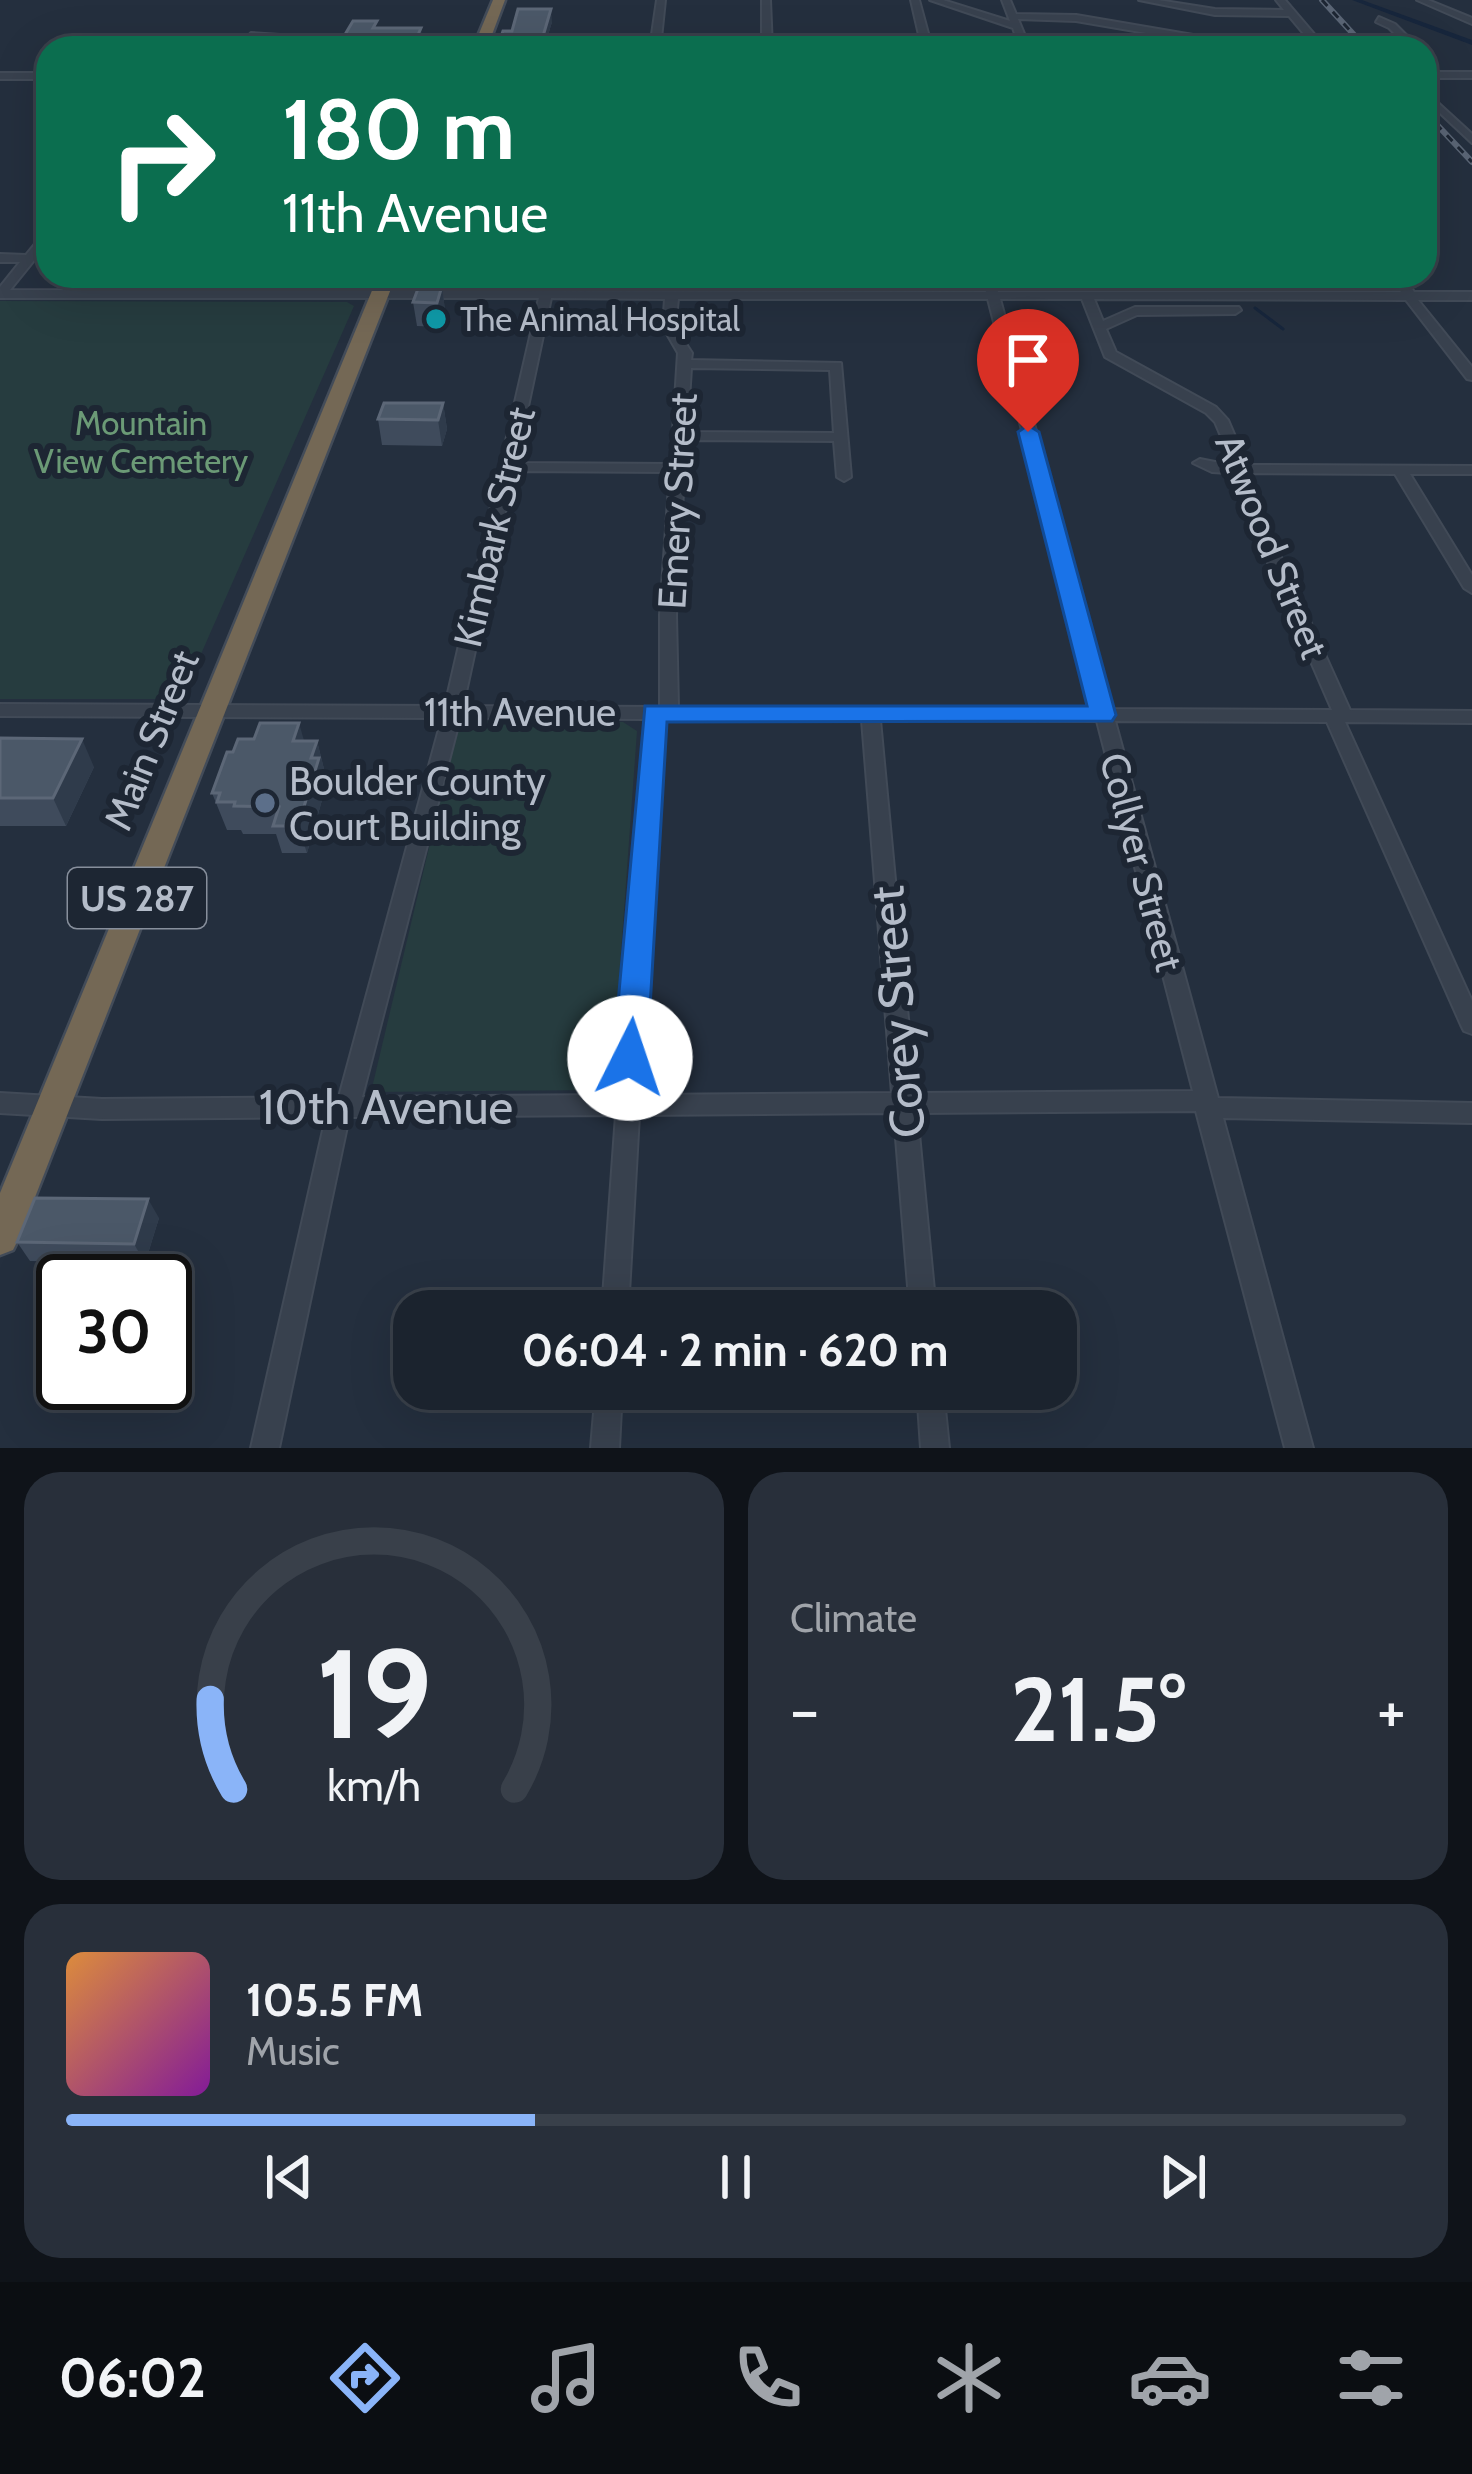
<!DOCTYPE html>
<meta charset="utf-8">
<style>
body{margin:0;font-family:Cabin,sans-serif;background:#282f3a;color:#f1f3f6;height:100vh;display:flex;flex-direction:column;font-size:45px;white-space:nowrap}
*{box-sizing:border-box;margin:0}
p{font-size:39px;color:#a0a4aa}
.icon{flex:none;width:66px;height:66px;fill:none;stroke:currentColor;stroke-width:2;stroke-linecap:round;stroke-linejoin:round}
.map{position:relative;height:1448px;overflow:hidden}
.panel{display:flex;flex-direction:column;gap:24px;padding:24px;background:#0f1319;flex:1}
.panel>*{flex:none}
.hud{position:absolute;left:36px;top:36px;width:1401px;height:252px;border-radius:36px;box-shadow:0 12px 48px #0002,0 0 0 3px #39404a;background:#0b6e4f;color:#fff;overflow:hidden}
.speed{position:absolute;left:36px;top:1254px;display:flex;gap:24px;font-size:60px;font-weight:700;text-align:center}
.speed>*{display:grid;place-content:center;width:156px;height:156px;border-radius:50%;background:#1b232e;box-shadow:0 12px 48px #0002,0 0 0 3px #39404a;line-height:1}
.speed .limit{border:6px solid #111;border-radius:18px;background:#fff;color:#111}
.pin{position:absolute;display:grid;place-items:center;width:102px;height:102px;color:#fff;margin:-123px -51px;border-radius:50% 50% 50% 0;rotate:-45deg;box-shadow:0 0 12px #0007}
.pin .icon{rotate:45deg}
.me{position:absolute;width:132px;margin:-66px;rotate:4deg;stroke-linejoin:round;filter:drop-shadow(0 0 9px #0008)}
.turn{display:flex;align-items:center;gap:42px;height:252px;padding:0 48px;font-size:54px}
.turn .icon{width:156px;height:156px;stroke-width:2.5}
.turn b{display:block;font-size:84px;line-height:102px}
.big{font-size:90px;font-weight:700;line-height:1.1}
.panel .card{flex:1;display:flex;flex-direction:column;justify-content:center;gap:18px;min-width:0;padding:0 42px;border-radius:36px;background:#282f3a}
.panel .dial{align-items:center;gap:0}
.dial svg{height:312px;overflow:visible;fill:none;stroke:#39404a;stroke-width:7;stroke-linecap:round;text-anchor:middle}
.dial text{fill:#f1f3f6;stroke:none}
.song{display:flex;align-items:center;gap:36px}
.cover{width:144px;height:144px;border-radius:18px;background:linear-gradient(135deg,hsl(30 70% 55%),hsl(290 70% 35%))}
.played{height:12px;border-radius:6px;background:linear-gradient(90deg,#8ab4f8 35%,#39404a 35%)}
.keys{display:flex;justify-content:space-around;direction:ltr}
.heat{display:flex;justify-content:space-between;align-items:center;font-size:66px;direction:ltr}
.panel .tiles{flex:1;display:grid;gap:24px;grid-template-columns:1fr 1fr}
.card:last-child{grid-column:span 2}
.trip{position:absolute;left:393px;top:1290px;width:684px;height:120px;border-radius:36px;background:#1b232e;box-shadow:0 12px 48px #0002,0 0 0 3px #39404a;font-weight:700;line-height:120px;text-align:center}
.tab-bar{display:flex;height:192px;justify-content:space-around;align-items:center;background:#0b0e12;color:#a0a4aa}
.tab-bar .icon{width:84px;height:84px}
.tab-bar .selected{color:#8ab4f8}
.tab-bar b{font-size:54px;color:#f1f3f6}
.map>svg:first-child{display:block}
.green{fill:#263c3f}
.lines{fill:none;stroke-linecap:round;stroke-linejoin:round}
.stream{stroke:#17263c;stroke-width:3}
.canal{fill:#17263c;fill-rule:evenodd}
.minor-casing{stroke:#414a57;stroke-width:4}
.highway-casing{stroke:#434c59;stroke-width:5}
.minor{fill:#38414e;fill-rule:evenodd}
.highway{fill:#746855;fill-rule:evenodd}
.rail-casing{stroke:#5a6575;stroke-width:6}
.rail{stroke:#1d2633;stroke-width:3;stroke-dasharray:8;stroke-linecap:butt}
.wall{fill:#3f4b5c}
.shaded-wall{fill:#2f3b4b}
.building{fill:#4b5868;stroke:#5c6777;stroke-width:3}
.route{fill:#1a73e8;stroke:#114b97;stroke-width:3}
.culture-dot{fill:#0f9aa8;stroke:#1d2633;stroke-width:4.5}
.service-dot{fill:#5c6f8a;stroke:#1d2633;stroke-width:4.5}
.labels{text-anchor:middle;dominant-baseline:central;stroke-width:12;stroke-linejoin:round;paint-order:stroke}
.far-poi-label{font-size:33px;fill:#b4bcc9;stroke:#1d2633;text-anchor:start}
.far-park-label{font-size:33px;fill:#6b9a76;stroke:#1d2633}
.shield{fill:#1d2633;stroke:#878f9c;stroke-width:3}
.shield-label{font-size:36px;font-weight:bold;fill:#b4bcc9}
.street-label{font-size:39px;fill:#b4bcc9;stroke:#1d2633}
.poi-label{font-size:39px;fill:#b4bcc9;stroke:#1d2633;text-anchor:start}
.near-street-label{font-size:48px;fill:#b4bcc9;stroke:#1d2633}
</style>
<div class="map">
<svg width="1472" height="1448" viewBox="0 0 1472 1448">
<rect width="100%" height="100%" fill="#242f3e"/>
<g class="green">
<polygon points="1161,276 1271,276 1275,291 1168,291"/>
<polygon points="0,301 347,302 354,306 183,695 175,699 0,699"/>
<polygon points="472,721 623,722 637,731 611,1090 371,1092 457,730"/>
</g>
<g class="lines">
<polyline class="stream" points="1255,308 1283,329"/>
<polygon class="canal" points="1352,0 1362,0 1472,40 1472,45"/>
<defs>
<g id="minor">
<polygon points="657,0 665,0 660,48 650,48"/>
<polygon points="762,0 770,0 772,48 762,48"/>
<polygon points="911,0 919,0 932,48 922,48"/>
<polygon points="930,0 943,0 1010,21 1002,0 1010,0 1016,14 1076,15 1199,36 1309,40 1289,16 1215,15 1139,0 1158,0 1215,9 1284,10 1276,0 1285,0 1326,48 1199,42 1076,21 1018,19 1030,48 1020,48 1013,28"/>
<polygon points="1417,0 1428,0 1472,18 1472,24"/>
<polygon points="1379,17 1395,24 1419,48 1409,48 1389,28 1376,22"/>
<polygon points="251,33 295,36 299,39 293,48 283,48 289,41 253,39 247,48 237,48"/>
<rect x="1425" y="72" width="47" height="6"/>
<rect x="0" y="73" width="48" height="6"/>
<polygon points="1425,91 1472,134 1472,143 1425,99"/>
<path d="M 48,232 L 48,243 L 10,290 L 986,292 L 982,276 L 994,276 L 998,292 L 1401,292 L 1392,276 L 1404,276 L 1414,292 L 1472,292 L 1472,300 L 1418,300 L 1472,367 L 1472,380 L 1467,379 L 1406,300 L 1094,299 L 1103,321 L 1135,307 L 1239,307 L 1241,310 L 1235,314 L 1137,315 L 1106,329 L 1116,352 L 1216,407 L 1228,420 L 1246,462 L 1244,465 L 1472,466 L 1472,474 L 1410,474 L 1472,575 L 1472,593 L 1464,588 L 1395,474 L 1243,473 L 1350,710 L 1472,711 L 1472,723 L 1345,722 L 1472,1001 L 1472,1034 L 1464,1031 L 1461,1025 L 1327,722 L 1115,721 L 1218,1098 L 1472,1103 L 1472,1123 L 1223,1118 L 1313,1448 L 1285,1448 L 1196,1111 L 917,1113 L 936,1311 L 910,1311 L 894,1113 L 639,1115 L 628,1311 L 602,1311 L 616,1115 L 349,1117 L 279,1448 L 251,1448 L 326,1117 L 102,1119 L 0,1113 L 0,1093 L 102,1099 L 339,1097 L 442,718 L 0,716 L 0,704 L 445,706 L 539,298 L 0,298 L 0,287 L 20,262 L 0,262 L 0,254 L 26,255 L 44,233 ZM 551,298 L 665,299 L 663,327 L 678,353 L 671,464 L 516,463 ZM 678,299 L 988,299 L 1094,709 L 678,707 L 676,615 L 686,440 L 834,441 L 837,477 L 844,481 L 851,477 L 841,363 L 691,360 L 692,353 L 675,327 ZM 1000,299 L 1082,299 L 1105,357 L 1206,413 L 1215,422 L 1232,462 L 1230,465 L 1200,459 L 1193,463 L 1212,472 L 1229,473 L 1332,710 L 1112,709 ZM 691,368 L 830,370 L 834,433 L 687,432 ZM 514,471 L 670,472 L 660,615 L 660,707 L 463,706 ZM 460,718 L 645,719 L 618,1095 L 362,1097 ZM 663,719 L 862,720 L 892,1093 L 641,1095 ZM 880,720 L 1097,721 L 1193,1091 L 915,1093 Z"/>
<polygon points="596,1389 622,1389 619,1448 591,1448"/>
<polygon points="917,1389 943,1389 949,1448 921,1448"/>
</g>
<g id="highway">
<polygon points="493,0 505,0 487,48 473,48"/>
<polygon points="378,276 396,276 19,1238 13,1250 0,1255 0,1193"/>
</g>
</defs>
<use href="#minor" class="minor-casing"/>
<use href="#highway" class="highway-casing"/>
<use href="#minor" class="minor"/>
<use href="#highway" class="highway"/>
<defs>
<g id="rail">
<polyline points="1322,0 1366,48"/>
<polyline points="1425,112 1472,162"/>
</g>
</defs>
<use href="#rail" class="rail-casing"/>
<use href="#rail" class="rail"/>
</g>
<g class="wall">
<polygon points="552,22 544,48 497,48 512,31"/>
<polygon points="442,286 445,311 440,327 417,326 413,302"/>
<polygon points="443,403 447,429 442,446 382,445 378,419"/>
<polygon points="0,738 94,767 66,826 0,826"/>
<polygon points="317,741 324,769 323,773 326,786 307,853 282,853 276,834 243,834 241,830 227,830 212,793"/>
<polygon points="159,1218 145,1263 30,1261 17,1242"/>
</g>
<g class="shaded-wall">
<polygon points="551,9 552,22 544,48 541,48 541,43"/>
<polygon points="421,28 423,48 412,48"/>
<polygon points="442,286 445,311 440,327 437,303"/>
<polygon points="443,403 447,429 442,446 438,420"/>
<polygon points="299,723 307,751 293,741"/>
<polygon points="82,739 94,767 66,826 53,798"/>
<polygon points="317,741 324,769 323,773 326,786 307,853 298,826"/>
<polygon points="148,1199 159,1218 145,1263 134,1244"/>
</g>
<g class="building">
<polygon points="518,9 551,9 541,43 524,43 522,48 497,48 503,31 512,31"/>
<polygon points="353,21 377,21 373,28 421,28 412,48 337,48"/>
<polygon points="419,286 442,286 437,303 413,302"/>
<polygon points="384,403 443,403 438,420 378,419"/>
<polygon points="260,723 299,723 293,741 317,741 311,758 319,758 298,826 273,826 279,807 234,806 235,802 217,802 220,793 212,793 227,752 233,752 238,739 254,739"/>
<polygon points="0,738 82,739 53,798 0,798"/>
<polygon points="35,1198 148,1199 134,1244 17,1242"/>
</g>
<polygon class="route" points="1028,425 1039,432 1116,715 1112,721 667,722 647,1058 642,1068 630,1072 618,1068 613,1058 645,706 1087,706 1018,432"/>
<circle class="culture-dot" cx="436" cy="319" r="12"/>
<circle class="service-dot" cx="265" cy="803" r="12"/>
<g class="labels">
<g class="far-poi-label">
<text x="460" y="319">The Animal Hospital</text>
</g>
<g class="far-park-label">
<text x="141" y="423">Mountain<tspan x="141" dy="38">View Cemetery</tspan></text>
</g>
<rect class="shield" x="68" y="868" width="138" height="60" rx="9"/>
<g class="shield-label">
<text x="137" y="898">US 287</text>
</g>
<g class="street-label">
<text transform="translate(677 501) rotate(-87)">Emery Street</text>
<text transform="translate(494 527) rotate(-77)">Kimbark Street</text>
<text transform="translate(1272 546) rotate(68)">Atwood Street</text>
<text x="520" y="712">11th Avenue</text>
<text transform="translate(151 740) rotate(-68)">Main Street</text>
<text transform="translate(1142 862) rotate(75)">Collyer Street</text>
</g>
<g class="poi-label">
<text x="289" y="781">Boulder County<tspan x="289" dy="45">Court Building</tspan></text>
</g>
<g class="near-street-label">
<text transform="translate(897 1012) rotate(-95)">Corey Street</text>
<text x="386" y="1107">10th Avenue</text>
</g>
</g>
</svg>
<div class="speed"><div class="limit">30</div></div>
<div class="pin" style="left:1028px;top:432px;background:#d93025"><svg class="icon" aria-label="arrive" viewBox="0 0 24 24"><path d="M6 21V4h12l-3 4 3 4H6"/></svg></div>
<svg class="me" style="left:630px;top:1058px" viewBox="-20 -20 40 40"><circle r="19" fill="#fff"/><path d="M0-13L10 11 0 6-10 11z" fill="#1a73e8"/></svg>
<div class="trip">06:04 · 2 min · 620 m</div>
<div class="hud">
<div class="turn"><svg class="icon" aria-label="right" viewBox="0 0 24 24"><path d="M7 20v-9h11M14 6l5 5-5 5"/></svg><div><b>180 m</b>11th Avenue</div></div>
</div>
</div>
<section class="panel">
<div class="tiles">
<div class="card dial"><svg viewBox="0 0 100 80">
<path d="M14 69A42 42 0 1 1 86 69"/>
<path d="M14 69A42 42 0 0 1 8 46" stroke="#8ab4f8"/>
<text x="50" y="56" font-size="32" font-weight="700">19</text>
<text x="50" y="72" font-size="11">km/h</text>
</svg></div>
<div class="card"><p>Climate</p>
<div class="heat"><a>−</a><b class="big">21.5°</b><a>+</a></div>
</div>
<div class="card">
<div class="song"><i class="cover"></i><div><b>105.5 FM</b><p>Music</p></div></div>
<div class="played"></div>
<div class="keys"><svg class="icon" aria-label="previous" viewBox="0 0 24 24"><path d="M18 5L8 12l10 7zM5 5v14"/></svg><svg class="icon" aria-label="pause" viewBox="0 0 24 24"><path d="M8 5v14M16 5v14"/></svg><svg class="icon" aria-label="next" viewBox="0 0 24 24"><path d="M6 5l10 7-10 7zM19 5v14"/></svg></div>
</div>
</div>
</section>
<nav class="tab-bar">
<b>06:02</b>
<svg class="icon selected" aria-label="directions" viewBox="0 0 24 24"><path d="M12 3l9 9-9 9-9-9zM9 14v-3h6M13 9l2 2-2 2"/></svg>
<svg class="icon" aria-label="music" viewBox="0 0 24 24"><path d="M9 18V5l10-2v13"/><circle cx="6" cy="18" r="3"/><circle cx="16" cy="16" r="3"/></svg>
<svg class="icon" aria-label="phone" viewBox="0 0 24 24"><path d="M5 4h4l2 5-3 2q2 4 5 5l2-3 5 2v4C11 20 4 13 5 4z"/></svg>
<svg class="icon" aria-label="climate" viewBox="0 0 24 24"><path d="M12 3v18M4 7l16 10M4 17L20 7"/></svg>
<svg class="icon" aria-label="car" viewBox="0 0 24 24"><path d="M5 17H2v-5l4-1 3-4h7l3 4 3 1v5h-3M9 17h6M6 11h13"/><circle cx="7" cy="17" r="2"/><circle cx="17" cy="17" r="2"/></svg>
<svg class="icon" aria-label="filters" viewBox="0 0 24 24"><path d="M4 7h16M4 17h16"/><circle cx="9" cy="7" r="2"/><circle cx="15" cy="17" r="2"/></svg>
</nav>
